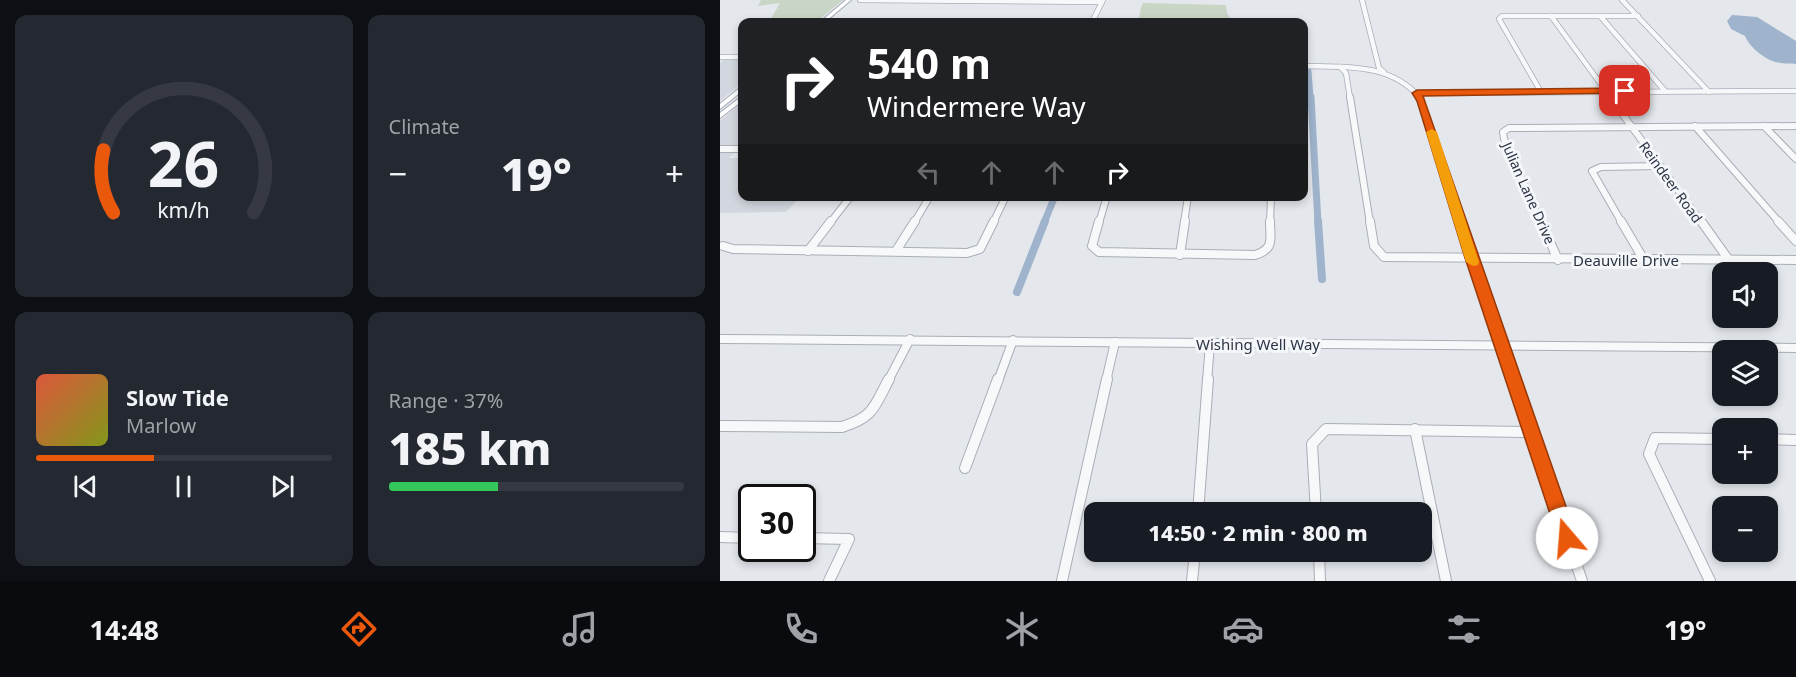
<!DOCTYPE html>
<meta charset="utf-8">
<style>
body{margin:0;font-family:"Noto Sans",sans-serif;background:#242831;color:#f1f3f6;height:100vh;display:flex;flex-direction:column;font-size:22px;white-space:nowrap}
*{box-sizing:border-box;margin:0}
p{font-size:20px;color:#9ea1a6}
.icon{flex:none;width:33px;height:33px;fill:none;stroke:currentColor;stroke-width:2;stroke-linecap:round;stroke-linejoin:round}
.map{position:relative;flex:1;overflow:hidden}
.side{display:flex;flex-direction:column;gap:15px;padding:15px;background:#0d0f14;width:720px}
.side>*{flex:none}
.guide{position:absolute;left:18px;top:18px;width:570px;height:183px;border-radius:12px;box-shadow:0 3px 9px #0003;background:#202124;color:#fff;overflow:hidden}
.buttons{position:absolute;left:992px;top:262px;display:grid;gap:12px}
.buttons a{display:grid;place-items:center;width:66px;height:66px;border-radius:12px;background:#171b24;box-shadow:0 3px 9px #0003;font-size:30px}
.speed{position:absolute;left:18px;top:484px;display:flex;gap:12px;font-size:30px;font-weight:700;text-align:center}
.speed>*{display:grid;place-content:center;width:78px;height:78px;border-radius:50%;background:#171b24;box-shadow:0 3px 9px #0003;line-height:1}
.speed .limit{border:3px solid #111;border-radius:9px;background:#fff;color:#111}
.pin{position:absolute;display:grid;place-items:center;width:51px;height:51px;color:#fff;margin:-26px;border-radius:12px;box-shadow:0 3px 9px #0006}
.me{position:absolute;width:66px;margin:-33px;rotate:342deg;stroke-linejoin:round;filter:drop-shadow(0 0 4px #0008)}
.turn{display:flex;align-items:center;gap:21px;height:126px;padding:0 30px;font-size:27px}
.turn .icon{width:78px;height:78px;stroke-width:2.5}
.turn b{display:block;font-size:42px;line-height:51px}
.lanes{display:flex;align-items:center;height:57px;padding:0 30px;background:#0003;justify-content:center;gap:30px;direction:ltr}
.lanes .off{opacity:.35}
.big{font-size:45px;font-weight:800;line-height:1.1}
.side .card{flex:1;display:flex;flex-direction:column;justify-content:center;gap:9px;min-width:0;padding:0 21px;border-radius:12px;background:#242831}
.side .dial{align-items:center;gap:0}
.dial svg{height:156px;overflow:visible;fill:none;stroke:#363941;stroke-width:7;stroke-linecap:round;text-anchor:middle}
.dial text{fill:#f1f3f6;stroke:none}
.song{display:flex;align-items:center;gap:18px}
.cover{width:72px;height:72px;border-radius:9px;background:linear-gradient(135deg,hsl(10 70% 55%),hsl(70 70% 35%))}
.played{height:6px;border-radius:3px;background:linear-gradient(90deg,#ea580c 40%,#363941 40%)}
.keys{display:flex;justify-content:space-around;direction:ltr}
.heat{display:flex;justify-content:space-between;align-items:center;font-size:33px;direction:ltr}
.charge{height:9px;border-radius:4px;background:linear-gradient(90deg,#34c759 37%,#363941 0)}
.side .tiles{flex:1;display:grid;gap:15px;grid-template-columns:repeat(2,1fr)}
.trip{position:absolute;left:364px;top:502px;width:348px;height:60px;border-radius:12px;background:#171b24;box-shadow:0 3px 9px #0003;font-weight:800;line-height:60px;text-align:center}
.menu{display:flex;height:96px;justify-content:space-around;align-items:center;background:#090b0e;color:#9ea1a6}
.menu .icon{width:42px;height:42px}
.menu .selected{color:#ea580c}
.menu b{font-size:27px;color:#f1f3f6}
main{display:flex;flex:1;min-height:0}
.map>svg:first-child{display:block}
.built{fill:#d2d6de}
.green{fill:#c9d6c5}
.water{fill:#9fb4cc}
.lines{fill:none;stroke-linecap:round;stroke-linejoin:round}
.canal-far2{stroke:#9fb4cc;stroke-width:5}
.canal-far1{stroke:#9fb4cc;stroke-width:7}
.canal{stroke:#9fb4cc;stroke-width:8}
.minor-far3-casing{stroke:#a9aeb7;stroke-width:6}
.minor-far2-casing{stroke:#a9aeb7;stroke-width:8}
.minor-far1-casing{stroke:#a9aeb7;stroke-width:10}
.minor-casing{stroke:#a9aeb7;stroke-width:12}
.major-casing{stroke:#a3abb8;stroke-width:2}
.minor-far3{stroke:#f7f8fa;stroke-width:4.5}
.minor-far2{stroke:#f7f8fa;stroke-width:6}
.minor-far1{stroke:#f7f8fa;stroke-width:8}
.minor{stroke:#f7f8fa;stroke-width:10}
.major{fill:#fff;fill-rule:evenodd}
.route{fill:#ea580c;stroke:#983908;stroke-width:1.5}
.slow{fill:#f59e0b}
.labels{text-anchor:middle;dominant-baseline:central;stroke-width:6;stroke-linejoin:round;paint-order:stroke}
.far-street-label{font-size:14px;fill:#2b3445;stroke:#f4f6f9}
.street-label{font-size:15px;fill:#2b3445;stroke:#f4f6f9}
</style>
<main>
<section class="side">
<div class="tiles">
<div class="card dial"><svg viewBox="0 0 100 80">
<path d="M14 69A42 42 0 1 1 86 69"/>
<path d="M14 69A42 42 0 0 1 9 37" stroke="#ea580c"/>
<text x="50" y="56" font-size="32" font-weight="700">26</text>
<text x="50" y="72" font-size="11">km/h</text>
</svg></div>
<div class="card"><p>Climate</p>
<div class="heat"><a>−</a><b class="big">19°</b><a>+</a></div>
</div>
<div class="card">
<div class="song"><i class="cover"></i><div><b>Slow Tide</b><p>Marlow</p></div></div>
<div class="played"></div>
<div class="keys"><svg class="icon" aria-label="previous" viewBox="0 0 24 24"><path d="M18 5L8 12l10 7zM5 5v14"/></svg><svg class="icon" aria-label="pause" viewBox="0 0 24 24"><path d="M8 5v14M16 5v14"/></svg><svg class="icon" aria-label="next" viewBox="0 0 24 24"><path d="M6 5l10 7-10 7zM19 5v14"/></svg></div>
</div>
<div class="card"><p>Range · 37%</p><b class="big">185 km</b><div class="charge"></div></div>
</div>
</section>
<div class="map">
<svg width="1076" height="581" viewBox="0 0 1076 581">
<rect width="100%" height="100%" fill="#e4e7ec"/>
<g class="built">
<polygon points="6,58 22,58 22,83 0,101 0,63"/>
<polygon points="20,104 22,104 22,143 19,147 0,147 0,121"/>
<polygon points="0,150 16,151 9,158 22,158 22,196 80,197 66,212 0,213"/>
</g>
<g class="green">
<polygon points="41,0 123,0 96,22 49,22 60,3 38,6"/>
<path d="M 423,3 L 506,5 L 507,13 L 512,22 L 418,22 C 421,15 419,10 423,3 Z"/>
</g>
<path class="water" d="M 1012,15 L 1037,17 L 1076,41 L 1076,64 C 1071,63 1066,64 1061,63 C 1047,62 1030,48 1025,36 L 1011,29 L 1007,21 Z"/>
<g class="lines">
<polyline class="canal-far2" points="589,71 591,98"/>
<g class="canal-far1">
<polyline points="591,97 598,223"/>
<polyline points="324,223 335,196"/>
</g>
<g class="canal">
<polyline points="598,221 602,279"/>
<polyline points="297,292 325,221"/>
</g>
<defs>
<g id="minor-far3">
<polyline points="140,0 382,2"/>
<polyline points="642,0 659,68 664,72"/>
<polyline points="902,0 989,92"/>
<polyline points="831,16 891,98"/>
<polyline points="880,16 945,91"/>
<polyline points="372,22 383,0"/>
<polyline points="0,57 22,57"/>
<path d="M 584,66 C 626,67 671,63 700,98"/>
<polyline points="620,67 626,73 630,98"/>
<polyline points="821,92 779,19 782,16 918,16"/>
<polyline points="697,93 1076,91"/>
</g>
<g id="minor-far2">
<polyline points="630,97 650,223"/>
<polyline points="699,97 742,223"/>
<polyline points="890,97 982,223"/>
<polyline points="975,126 1060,223"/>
<polyline points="1044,126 1076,159"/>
<polyline points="0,149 22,149"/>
<polyline points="110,223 131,196"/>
<polyline points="194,223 210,196"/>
<polyline points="273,223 286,196"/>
<polyline points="379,223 387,196"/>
<polyline points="464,223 468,196"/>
<polyline points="550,223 551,196"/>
<polyline points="821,223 784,139 783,132 789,128 1076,126"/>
<polyline points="902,223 872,171 881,167 940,166"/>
</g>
<g id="minor-far1">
<path d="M 379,221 L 372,246 L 379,252 L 535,255 C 555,249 550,239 550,221"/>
<polyline points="650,221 654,246 664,257 1076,260"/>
<polyline points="741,221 795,381"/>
<polyline points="821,221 838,260"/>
<polyline points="901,221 924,260"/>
<polyline points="981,221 1009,260"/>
<polyline points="1058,221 1076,241"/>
<polyline points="3,246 13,249 247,253 260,249 274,221"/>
<polyline points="88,251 111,221"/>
<polyline points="176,251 195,221"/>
<polyline points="460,255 465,221"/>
<polyline points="0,339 1076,348"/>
<polyline points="168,381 190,339"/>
<polyline points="278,381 293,340"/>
<polyline points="386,381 395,342"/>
<polyline points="487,381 490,344"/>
</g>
<g id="minor">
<polyline points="794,379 862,581"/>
<path d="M 0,426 L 122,427 C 154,417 154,407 169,379"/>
<polyline points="695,429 726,581"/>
<polyline points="1047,439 1076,440"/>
<polyline points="245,468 278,379"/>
<polyline points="478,513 488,379"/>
<polyline points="596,513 592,444 606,429 812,432"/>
<polyline points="0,537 32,538"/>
<polyline points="82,538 129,539 109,581"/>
<polyline points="599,552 600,581"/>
<polyline points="342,581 387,379"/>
<polyline points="472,581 475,552"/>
<polyline points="990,581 929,454 935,438 1002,439"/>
</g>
<g id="major">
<polygon points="126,0 131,0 105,22 100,22"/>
<polygon points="22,86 22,91 0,109 0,104"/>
<polygon points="22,96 22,101 0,118 0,113"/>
</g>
</defs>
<use href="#minor-far3" class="minor-far3-casing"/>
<use href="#minor-far2" class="minor-far2-casing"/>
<use href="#minor-far1" class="minor-far1-casing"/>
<use href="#minor" class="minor-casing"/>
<use href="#major" class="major-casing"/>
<use href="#minor-far3" class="minor-far3"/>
<use href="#minor-far2" class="minor-far2"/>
<use href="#minor-far1" class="minor-far1"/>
<use href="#minor" class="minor"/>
<use href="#major" class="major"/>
</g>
<polygon class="route" points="905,88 908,89 908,93 703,96 857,538 854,545 847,548 841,545 838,538 745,258 697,101 692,93 697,90"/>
<polygon class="slow" points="712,129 717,132 759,262 758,265 753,266 746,262 706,132"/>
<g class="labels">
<g class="far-street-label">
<text transform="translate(951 182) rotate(54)">Reindeer Road</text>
<text transform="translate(809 193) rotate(66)">Julian Lane Drive</text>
</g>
<g class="street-label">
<text x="906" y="260">Deauville Drive</text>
<text x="538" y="344">Wishing Well Way</text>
</g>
</g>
</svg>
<div class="buttons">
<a><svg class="icon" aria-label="sound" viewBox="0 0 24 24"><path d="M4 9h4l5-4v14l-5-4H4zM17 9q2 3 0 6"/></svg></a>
<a><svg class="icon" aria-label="layers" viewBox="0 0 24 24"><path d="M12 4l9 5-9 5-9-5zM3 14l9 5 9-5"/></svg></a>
<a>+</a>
<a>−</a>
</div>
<div class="speed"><div class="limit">30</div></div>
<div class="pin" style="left:905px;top:91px;background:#d93025"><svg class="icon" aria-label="arrive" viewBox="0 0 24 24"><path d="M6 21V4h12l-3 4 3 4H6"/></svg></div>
<svg class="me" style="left:847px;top:538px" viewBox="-20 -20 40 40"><circle r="19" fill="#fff"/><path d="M0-13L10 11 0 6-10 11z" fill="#ea580c"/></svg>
<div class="trip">14:50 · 2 min · 800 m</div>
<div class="guide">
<div class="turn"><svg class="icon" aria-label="right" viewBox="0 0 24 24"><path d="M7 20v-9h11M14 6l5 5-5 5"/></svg><div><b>540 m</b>Windermere Way</div></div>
<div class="lanes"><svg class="icon off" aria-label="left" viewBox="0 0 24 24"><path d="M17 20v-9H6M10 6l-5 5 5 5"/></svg><svg class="icon off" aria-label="ahead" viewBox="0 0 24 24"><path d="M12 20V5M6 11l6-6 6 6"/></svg><svg class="icon off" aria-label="ahead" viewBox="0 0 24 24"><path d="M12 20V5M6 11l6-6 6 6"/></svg><svg class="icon" aria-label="right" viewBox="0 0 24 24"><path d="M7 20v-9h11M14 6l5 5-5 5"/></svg></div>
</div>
</div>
</main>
<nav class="menu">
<b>14:48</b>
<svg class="icon selected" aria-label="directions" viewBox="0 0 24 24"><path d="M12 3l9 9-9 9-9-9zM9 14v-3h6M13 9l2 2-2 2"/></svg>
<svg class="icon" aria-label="music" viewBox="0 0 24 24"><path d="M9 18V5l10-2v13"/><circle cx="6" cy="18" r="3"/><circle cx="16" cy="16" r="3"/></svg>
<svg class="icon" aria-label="phone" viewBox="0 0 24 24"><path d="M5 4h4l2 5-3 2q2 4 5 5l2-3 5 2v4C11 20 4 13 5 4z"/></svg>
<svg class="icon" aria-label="climate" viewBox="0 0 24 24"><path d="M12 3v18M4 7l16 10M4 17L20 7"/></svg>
<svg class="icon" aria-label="car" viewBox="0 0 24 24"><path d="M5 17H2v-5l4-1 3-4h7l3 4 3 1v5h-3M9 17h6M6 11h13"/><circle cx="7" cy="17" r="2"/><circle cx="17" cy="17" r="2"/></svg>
<svg class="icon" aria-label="filters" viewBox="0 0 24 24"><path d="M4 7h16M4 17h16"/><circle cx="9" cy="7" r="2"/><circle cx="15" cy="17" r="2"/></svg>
<b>19°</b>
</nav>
